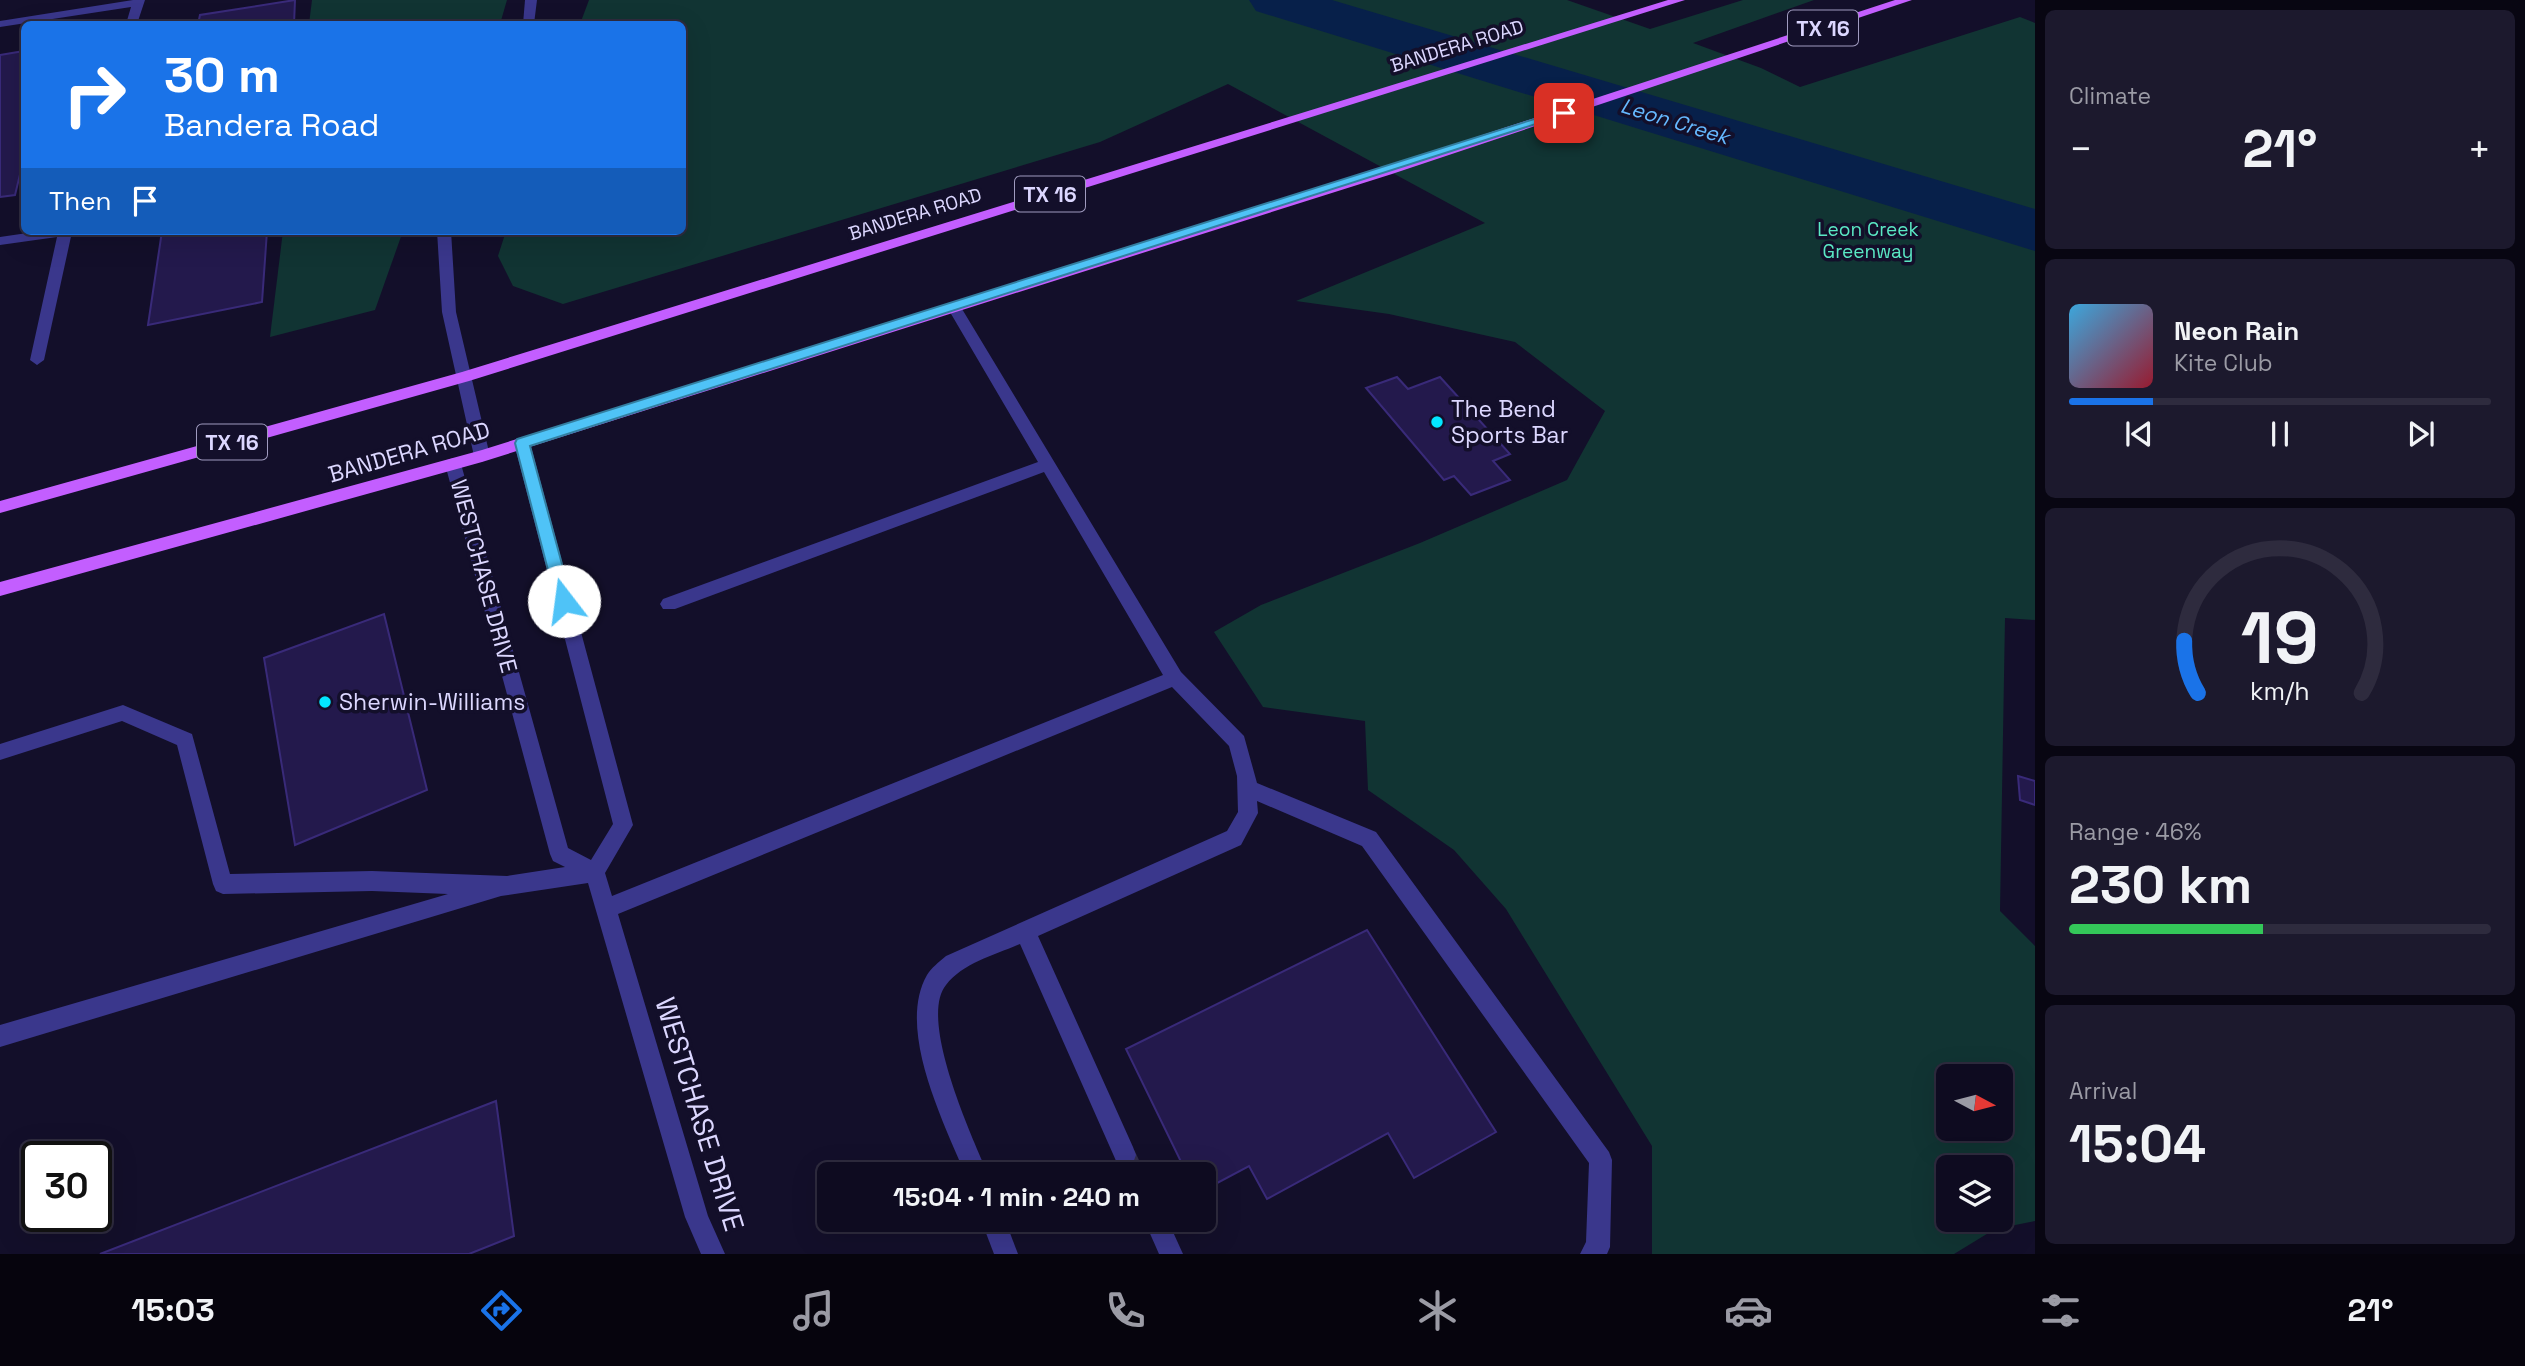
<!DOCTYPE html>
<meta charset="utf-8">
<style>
body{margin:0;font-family:"Space Grotesk",sans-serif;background:#1c192d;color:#f1f3f6;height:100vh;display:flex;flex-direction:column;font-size:26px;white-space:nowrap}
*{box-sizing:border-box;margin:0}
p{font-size:23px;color:#9b9ba5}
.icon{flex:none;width:38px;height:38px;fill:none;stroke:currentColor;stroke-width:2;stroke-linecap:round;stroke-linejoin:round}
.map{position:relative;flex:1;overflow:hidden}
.side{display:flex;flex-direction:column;gap:10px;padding:10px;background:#080612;width:490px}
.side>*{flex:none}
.top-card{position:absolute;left:21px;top:21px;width:665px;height:214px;border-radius:10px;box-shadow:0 7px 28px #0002,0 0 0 2px #2e2b3e;background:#1a73e8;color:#fff;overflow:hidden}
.needle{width:46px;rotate:97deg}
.controls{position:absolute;left:1936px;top:1064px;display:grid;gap:14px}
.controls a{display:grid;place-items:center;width:77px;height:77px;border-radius:10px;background:#0e0b20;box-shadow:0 7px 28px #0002,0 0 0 2px #2e2b3e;font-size:35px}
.speed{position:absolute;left:21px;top:1141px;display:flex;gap:14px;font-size:35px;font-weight:700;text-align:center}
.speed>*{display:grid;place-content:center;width:91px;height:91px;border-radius:50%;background:#0e0b20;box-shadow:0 7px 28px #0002,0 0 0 2px #2e2b3e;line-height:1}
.speed .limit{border:4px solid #111;border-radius:10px;background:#fff;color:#111}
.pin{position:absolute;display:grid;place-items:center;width:60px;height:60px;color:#fff;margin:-30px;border-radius:14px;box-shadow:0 4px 10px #0006}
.me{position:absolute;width:77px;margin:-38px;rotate:345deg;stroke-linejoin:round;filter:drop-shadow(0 0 5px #0008)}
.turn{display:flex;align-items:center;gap:24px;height:147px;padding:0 28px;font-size:32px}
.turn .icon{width:91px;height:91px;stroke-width:2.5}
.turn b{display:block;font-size:49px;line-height:60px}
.then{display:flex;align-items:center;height:66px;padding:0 28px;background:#0003;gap:14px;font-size:26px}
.big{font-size:52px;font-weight:800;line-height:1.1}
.side .tile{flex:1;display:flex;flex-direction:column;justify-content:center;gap:10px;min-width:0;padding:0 24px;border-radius:10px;background:#1c192d}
.side .dial{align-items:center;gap:0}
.dial svg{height:182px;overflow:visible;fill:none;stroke:#2e2b3e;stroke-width:7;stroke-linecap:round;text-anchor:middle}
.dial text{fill:#f1f3f6;stroke:none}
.song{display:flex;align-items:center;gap:21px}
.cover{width:84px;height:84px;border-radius:10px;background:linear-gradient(135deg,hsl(200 70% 55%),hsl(350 70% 35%))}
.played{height:7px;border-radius:4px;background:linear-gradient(90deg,#1a73e8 20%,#2e2b3e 20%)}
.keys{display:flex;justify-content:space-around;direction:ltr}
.heat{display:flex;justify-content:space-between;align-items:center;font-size:38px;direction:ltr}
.charge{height:10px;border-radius:5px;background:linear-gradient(90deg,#34c759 46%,#2e2b3e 0)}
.trip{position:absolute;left:817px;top:1162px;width:399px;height:70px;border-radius:10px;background:#0e0b20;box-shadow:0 7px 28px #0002,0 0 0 2px #2e2b3e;font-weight:800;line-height:70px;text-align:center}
.tab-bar{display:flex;height:112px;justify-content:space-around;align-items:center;background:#06040d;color:#9b9ba5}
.tab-bar .icon{width:49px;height:49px}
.tab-bar .selected{color:#1a73e8}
.tab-bar b{font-size:32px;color:#f1f3f6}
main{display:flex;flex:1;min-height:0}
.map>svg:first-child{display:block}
.green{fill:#113433;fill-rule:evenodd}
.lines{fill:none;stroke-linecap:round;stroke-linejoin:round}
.river{fill:#07204a;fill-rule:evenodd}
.building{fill:#23194c;stroke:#392a79;stroke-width:2}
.minor-tunnel{stroke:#312d4a;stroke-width:21;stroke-dasharray:21 10;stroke-linecap:butt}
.minor{fill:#3a378c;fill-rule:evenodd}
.major{fill:#c35eff;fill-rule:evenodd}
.route{fill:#4fc3f7;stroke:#337fa1;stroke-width:2}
.poi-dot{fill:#03e6ff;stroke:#130f2a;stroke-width:2.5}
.labels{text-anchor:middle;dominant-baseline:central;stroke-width:7;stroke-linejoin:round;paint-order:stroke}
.far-street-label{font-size:19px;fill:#dcd7ff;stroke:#130f2a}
.far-park-label{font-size:19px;fill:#5ae8c4;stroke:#130f2a}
.shield{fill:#130f2a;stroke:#a09bbf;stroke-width:2}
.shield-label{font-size:21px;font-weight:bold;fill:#dcd7ff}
.far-water-label{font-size:21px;font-style:italic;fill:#65b8ff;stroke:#130f2a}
.poi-label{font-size:23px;fill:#dcd7ff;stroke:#130f2a;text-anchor:start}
.street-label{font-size:23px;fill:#dcd7ff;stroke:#130f2a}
.near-street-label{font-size:28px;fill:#dcd7ff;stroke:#130f2a}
</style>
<main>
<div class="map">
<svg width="2035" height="1254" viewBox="0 0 2035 1254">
<rect width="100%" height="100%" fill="#130f2a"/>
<g class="green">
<polygon points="312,0 507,0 500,24 309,24"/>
<path d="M 589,0 L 1567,0 L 1650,29 L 1743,0 L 1814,0 L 1693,43 L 1761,68 L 1800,87 L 2020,17 L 2035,23 L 2035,620 L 2005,618 L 2000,911 L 2035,946 L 2035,1221 L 1995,1229 L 1954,1254 L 1652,1254 L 1652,1146 L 1506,909 L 1454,850 L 1368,790 L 1365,721 L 1263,707 L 1214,632 L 1261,605 L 1420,543 L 1567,480 L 1605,411 L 1515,342 L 1389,314 L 1296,301 L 1485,223 L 1228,84 L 1100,142 L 563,304 L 513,286 L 498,256 L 506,231 L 682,231 L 682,24 L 580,24 ZM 1948,1076 L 2000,1076 L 2000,1129 L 1948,1129 ZM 1948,1167 L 2000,1167 L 2000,1220 L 1948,1220 Z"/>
<polygon points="283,231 403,231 375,310 270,337"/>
</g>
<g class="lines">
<polygon class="river" points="1249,0 1332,0 2035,209 2035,251 1256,11"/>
</g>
<g class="building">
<polygon points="295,0 294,24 198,24 200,15"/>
<polygon points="24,51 24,158 15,195 0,197 0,55"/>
<polygon points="162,231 267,231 262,302 148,325"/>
<polygon points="1397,377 1408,389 1440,377 1510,454 1493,461 1510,480 1471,495 1454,476 1444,480 1366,388"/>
<polygon points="384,614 427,790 295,845 264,658"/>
<polygon points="2018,776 2035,781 2035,805 2020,800"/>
<polygon points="1367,930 1496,1132 1414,1178 1388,1133 1267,1199 1249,1166 1204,1190 1204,1174 1187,1174 1126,1049"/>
<polygon points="496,1101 514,1236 469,1254 100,1254"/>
</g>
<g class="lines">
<polyline class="minor-tunnel" points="1125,1155 1134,1174"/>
<g class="minor">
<polygon points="133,0 145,0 137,24 126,24 131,7 0,27 0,21"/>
<polygon points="525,0 537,0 534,24 523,24"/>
<polygon points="41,231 72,232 44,360 37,365 30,360 57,237 0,245 0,237"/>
<polygon points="437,231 451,231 456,312 490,456 482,462 474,456 442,312"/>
<path d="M 954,302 L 959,304 L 1181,672 L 1244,736 L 1257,783 L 1376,832 L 1609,1152 L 1612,1160 L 1610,1247 L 1607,1254 L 1580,1254 L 1586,1242 L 1589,1163 L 1362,846 L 1257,801 L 1258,813 L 1241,845 L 1038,936 L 1133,1147 L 1136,1155 L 1133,1163 L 1125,1166 L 1117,1163 L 1020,944 C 995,955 963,963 946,985 C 918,1019 972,1137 988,1174 L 965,1174 C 944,1123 896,1029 927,975 C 931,968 939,962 946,956 L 1227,831 L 1238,812 L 1237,776 L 1229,746 L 1172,687 L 618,914 L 708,1216 L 725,1254 L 701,1254 L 685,1217 L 588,883 L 501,896 L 0,1047 L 0,1025 L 448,894 L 372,891 L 223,894 L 216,891 L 213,884 L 177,745 L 122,721 L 0,760 L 0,744 L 123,705 L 192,734 L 230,874 L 372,871 L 507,876 L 565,867 L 553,861 L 550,854 L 445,464 L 447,460 L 453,458 L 461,464 L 568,848 L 591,860 L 613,824 L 514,443 L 522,437 L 530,443 L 633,825 L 605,873 L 612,896 L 1163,675 L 1044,472 L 675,609 L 663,609 L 660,604 L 663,599 L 1038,462 L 947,307 Z"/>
<polygon points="981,1220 1005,1220 1018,1254 994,1254"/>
<polygon points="1152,1221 1168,1221 1183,1254 1159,1254 1148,1229"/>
</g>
<g class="major">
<polygon points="1668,0 1685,0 469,381 0,513 0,501 462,372"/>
<polygon points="1895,0 1912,0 1392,174 482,462 0,596 0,582 482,450 1382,168"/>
</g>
</g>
<polygon class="route" points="1560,111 1570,113 530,446 572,601 564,607 556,601 515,443 517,439"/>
<g class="poi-dot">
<circle cx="1437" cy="422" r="7"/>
<circle cx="325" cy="702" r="7"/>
</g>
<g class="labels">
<g class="far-street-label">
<text transform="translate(1457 46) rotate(-17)">BANDERA ROAD</text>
<text transform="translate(915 214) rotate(-17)">BANDERA ROAD</text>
</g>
<g class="far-park-label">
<text x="1868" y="229">Leon Creek<tspan x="1868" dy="22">Greenway</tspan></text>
</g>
<g class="shield">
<rect x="1788" y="10.5" width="70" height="35" rx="5"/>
<rect x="1015" y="176.5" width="70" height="35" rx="5"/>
<rect x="197" y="424.5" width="70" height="35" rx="5"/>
</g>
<g class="shield-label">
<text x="1823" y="28">TX 16</text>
<text x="1050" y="194">TX 16</text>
<text x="232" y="442">TX 16</text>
</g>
<g class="far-water-label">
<text transform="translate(1675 121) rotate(17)">Leon Creek</text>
</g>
<g class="poi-label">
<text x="1451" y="409">The Bend<tspan x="1451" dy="26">Sports Bar</tspan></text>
<text x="339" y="702">Sherwin-Williams</text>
</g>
<g class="street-label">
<text transform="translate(409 452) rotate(-16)">BANDERA ROAD</text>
<text transform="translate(484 576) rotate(75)">WESTCHASE DRIVE</text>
</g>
<g class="near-street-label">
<text transform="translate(700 1114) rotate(73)">WESTCHASE DRIVE</text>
</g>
</g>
</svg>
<div class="controls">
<a><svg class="needle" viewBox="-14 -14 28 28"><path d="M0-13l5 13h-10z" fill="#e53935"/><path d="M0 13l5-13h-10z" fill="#9b9ba5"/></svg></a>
<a><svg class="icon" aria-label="layers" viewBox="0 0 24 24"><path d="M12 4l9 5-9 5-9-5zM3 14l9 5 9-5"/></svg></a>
</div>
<div class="speed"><div class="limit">30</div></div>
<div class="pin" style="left:1564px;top:113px;background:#d93025"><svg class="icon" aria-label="arrive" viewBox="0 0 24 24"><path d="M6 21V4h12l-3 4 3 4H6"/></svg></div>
<svg class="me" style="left:564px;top:601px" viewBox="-20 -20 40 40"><circle r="19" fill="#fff"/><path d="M0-13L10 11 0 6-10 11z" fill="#4fc3f7"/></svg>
<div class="trip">15:04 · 1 min · 240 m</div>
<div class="top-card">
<div class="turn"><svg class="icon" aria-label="right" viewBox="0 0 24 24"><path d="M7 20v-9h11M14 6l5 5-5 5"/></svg><div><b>30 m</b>Bandera Road</div></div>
<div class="then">Then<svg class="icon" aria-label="arrive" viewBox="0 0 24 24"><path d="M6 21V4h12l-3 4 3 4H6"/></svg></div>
</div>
</div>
<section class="side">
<div class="tile"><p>Climate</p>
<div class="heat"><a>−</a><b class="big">21°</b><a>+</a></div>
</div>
<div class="tile">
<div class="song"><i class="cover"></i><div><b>Neon Rain</b><p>Kite Club</p></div></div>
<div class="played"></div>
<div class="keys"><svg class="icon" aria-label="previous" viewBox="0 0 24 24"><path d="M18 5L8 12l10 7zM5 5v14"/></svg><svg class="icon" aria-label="pause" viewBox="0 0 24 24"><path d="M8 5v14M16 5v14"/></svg><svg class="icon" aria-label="next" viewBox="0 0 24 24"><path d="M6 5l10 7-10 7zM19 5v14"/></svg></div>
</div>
<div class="tile dial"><svg viewBox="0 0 100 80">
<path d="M14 69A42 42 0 1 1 86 69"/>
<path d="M14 69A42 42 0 0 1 8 46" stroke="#1a73e8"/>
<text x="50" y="56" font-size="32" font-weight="700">19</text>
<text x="50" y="72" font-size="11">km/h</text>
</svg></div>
<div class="tile"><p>Range · 46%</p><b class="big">230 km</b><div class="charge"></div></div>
<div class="tile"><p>Arrival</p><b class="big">15:04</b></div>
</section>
</main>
<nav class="tab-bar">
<b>15:03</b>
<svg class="icon selected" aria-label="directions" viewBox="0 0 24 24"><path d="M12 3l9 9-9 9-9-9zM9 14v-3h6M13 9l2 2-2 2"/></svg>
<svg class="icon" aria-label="music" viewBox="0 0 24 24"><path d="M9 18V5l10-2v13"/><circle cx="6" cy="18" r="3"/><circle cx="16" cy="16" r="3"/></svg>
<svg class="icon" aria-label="phone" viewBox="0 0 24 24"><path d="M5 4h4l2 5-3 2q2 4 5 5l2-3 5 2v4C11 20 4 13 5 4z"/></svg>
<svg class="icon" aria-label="climate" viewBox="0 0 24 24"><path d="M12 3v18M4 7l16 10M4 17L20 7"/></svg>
<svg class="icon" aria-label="car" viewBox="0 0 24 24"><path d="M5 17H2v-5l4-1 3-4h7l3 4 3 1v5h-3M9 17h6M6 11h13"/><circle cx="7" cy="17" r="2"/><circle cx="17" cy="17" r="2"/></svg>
<svg class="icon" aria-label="filters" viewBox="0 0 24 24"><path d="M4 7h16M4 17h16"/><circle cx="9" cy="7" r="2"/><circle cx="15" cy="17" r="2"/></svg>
<b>21°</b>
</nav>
